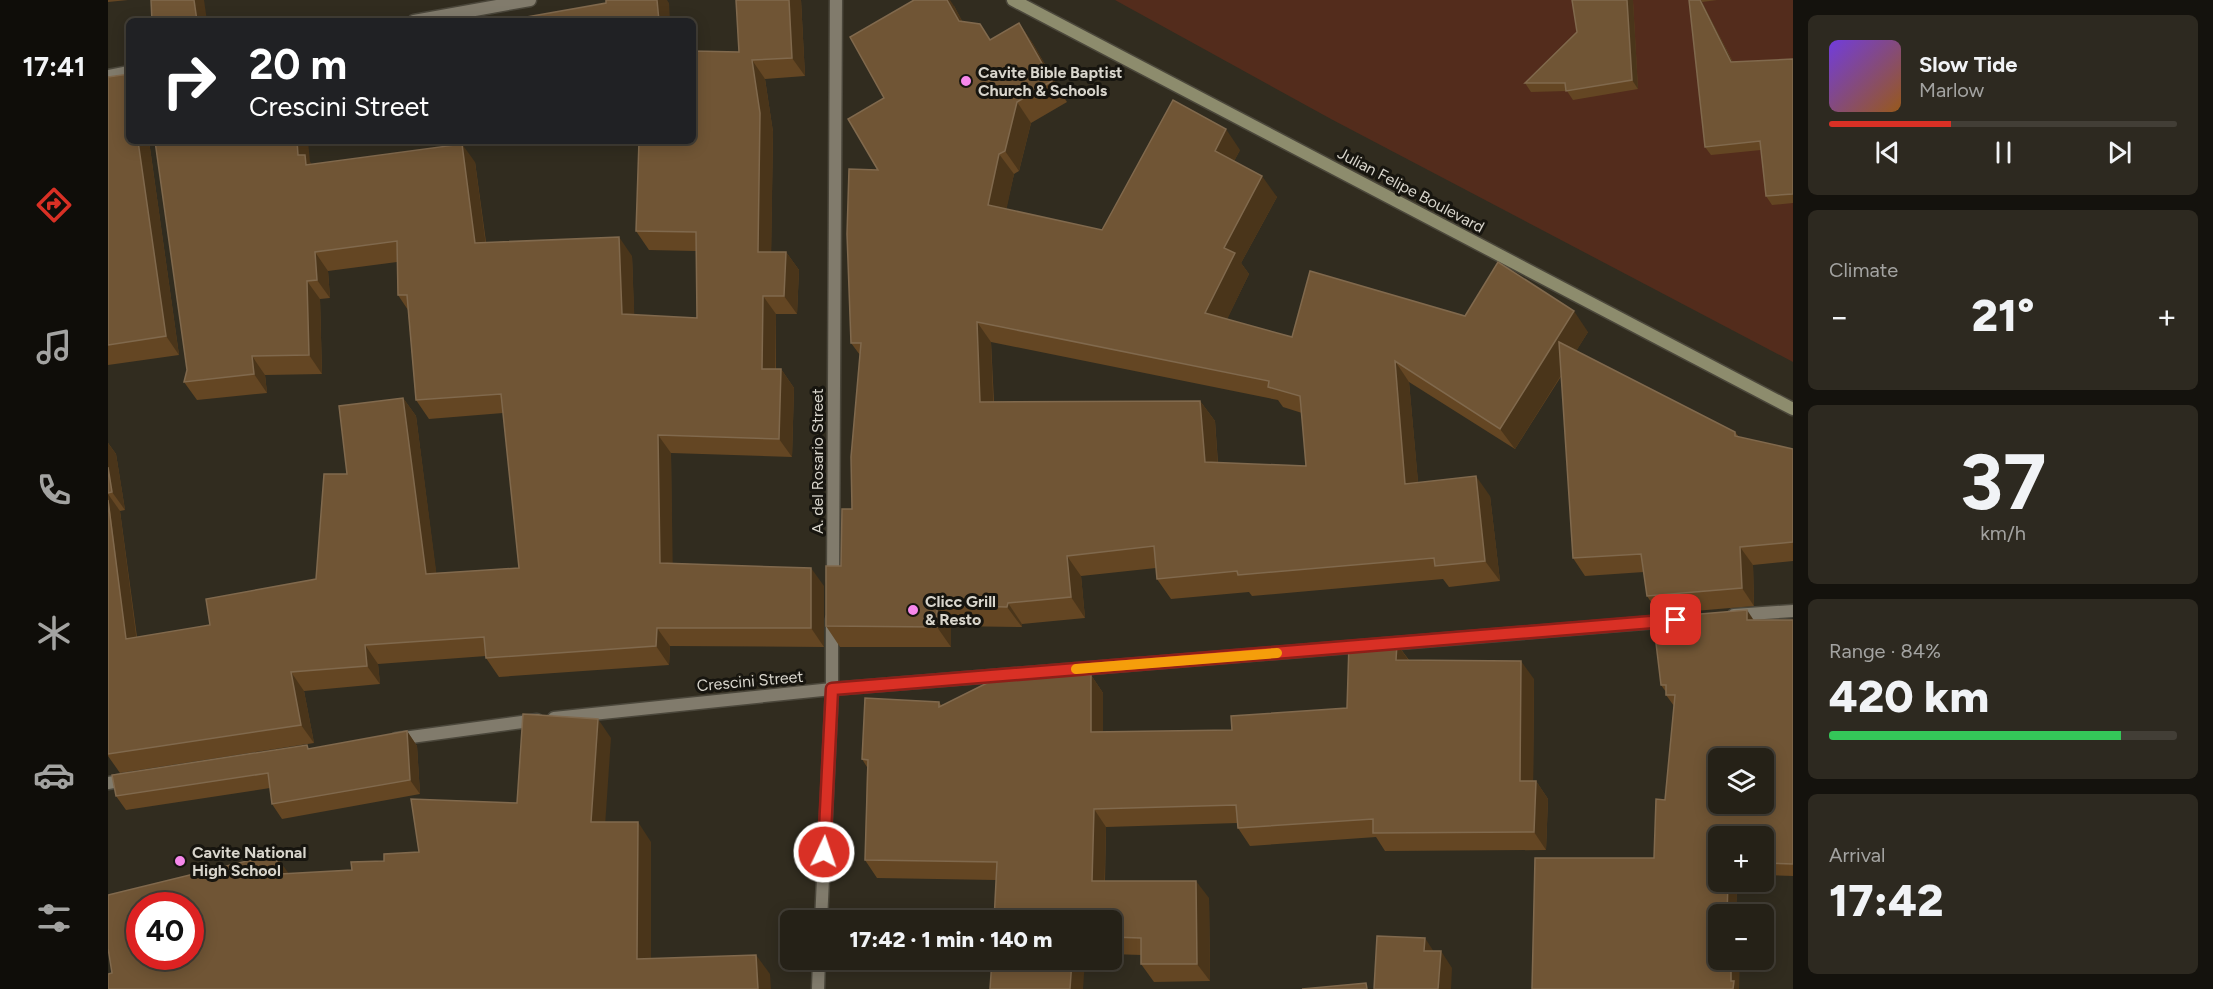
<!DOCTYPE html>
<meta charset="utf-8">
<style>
body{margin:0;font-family:Figtree,sans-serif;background:#2d2920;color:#f1f3f6;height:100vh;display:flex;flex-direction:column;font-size:22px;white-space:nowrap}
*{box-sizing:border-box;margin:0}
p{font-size:20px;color:#a3a3a1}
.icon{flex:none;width:33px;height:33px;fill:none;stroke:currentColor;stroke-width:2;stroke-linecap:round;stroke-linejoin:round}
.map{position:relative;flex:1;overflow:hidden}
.details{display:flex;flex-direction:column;gap:15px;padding:15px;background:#14120d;width:420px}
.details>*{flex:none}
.hud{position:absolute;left:18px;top:18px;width:570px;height:126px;border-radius:9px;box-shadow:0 3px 15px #0003,0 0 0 2px #423e36;background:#202124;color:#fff;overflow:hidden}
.controls{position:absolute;left:1600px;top:748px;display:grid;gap:12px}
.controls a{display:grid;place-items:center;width:66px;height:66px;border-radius:9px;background:#252117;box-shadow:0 3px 15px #0003,0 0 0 2px #423e36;font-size:30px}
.speed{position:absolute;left:18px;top:892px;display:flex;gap:12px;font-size:30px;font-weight:700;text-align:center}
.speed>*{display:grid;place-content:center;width:78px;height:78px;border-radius:50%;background:#252117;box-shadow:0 3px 15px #0003,0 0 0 2px #423e36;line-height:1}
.speed .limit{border:9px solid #d22;background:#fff;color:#111}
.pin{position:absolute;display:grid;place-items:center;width:51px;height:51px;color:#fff;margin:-26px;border-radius:12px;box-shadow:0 3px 9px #0006}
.me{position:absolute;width:66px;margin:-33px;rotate:3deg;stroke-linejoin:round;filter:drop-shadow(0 0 4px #0008)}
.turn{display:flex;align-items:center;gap:21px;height:126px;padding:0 24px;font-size:27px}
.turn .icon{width:78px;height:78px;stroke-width:2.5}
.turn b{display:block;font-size:42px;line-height:51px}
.big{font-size:45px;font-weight:800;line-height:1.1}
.details .widget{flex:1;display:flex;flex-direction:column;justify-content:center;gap:9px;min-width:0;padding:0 21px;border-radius:9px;background:#2d2920}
.details .dial{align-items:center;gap:0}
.dial b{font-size:78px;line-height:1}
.song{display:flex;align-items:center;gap:18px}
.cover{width:72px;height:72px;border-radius:9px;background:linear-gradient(135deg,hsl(260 70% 55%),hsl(30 70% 35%))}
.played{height:6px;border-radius:3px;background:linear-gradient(90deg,#d93025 35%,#423e36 35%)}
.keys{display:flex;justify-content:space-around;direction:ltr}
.heat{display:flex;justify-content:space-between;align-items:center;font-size:33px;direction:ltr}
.charge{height:9px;border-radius:4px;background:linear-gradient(90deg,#34c759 84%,#423e36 0)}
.trip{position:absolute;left:672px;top:910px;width:342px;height:60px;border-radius:9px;background:#252117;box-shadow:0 3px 15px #0003,0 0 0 2px #423e36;font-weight:800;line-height:60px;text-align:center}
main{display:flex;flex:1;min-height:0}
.dock{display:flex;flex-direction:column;width:108px;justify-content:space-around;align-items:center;background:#0f0d09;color:#a3a3a1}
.dock .icon{width:42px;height:42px}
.dock .selected{color:#d93025}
.dock b{font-size:27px;color:#f1f3f6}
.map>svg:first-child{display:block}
.green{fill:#532c1c}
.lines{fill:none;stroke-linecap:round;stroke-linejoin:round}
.minor-casing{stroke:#4b473b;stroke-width:15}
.tertiary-casing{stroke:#4b473b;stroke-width:15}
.secondary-casing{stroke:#4b473b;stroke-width:15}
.minor{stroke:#817b6c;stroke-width:12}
.tertiary{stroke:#817b6c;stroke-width:12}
.secondary{stroke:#8d8c6d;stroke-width:12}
.wall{fill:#644623;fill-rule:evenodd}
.shaded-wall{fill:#4a351a}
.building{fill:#705535;stroke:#80694d;stroke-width:1.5;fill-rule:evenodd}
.route-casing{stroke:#8d1f18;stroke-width:15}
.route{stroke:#d93025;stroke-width:10}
.slow{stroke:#f59e0b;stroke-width:10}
.poi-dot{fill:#f788eb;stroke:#17150f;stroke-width:2}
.labels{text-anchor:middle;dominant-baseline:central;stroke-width:6;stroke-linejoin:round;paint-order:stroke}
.poi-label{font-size:16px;font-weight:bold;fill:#d8d5cc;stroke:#17150f;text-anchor:start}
.street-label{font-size:16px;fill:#d8d5cc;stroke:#17150f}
</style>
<main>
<nav class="dock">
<b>17:41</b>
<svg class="icon selected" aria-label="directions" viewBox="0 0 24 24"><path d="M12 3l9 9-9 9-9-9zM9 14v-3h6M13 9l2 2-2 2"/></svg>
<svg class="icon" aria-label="music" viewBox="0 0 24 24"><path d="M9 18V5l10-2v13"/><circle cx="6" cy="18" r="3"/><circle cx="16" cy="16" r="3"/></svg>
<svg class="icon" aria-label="phone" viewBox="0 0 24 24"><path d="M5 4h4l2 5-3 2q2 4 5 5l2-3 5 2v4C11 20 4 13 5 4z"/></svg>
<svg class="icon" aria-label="climate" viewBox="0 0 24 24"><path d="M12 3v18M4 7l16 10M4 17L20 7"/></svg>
<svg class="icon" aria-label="car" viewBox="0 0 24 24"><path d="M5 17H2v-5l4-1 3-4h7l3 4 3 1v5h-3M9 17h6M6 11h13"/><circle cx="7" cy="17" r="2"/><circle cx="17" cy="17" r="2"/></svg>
<svg class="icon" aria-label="filters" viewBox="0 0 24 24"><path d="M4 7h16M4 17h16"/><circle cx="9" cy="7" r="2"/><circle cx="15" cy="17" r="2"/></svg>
</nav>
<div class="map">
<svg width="1685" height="989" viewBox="0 0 1685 989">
<rect width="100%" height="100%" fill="#312c1f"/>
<polygon class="green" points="1007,0 1685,0 1685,362 1223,119"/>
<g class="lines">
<defs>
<g id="minor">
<polyline points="306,21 422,0"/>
<polyline points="0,76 21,72"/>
<polyline points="1626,615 1685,611"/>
<polyline points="446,718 724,689 1561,621"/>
<polyline points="288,739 429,720"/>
<polyline points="0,783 22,779"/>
</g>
<g id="tertiary">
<polyline points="725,581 728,0"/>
<polyline points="713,921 724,689 724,619"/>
<polyline points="710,989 711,960"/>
</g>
<polyline id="secondary" points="905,0 1685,409"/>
</defs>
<use href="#minor" class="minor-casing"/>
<use href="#tertiary" class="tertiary-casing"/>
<use href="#secondary" class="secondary-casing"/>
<use href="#minor" class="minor"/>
<use href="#tertiary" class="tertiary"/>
<use href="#secondary" class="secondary"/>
</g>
<g class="wall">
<polygon points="0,0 20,0 0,2"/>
<polygon points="628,0 693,0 697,76 657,79 665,132 663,252 678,252 691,270 689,314 668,314 668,369 673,369 686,388 684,457 563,453 564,564 716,586 716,647 562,646 561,665 391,677 378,658 378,656 270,664 272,684 196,691 206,743 12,773 0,756 0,443 8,454 17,510 12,511 29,637 102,625 208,579 239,474 295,398 308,416 328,573 411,568 395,413 321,419 308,400 300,310 290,295 289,262 220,271 222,298 212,299 214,374 157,375 159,393 89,400 76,382 202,162 203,164 367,162 378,242 524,256 526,315 589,318 588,251 541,250 528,231 631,52"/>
<polygon points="1464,0 1525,0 1530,89 1465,100 1459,91 1423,92 1417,83 1469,32"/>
<polygon points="1581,0 1609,0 1594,2 1625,62 1685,59 1685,203 1664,205 1658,196 1653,150 1603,155 1597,147"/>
<path d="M 846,6 L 854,21 L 882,40 L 911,23 L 925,44 L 959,102 L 923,123 L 911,171 L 906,174 L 898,209 L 994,230 L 1132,150 L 1126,161 L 1169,197 L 1133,263 L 1141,274 L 1119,319 L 1184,337 L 1357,316 L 1480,332 L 1468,351 L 1627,432 L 1631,437 L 1685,449 L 1685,561 L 1645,565 L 1646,606 L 1551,614 L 1539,596 L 1536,572 L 1477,576 L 1465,558 L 1454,375 L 1407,449 L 1301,382 L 1310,482 L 1382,496 L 1392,581 L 1341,587 L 1335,579 L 1144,596 L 1141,592 L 1063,599 L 1049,579 L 1048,568 L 973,576 L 977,618 L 914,624 L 914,627 L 843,626 L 843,647 L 732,647 L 718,626 L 733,566 L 744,509 L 752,355 L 743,343 L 770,170 L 776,98 ZM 883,342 L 1170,400 L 1175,407 L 1194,413 L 1198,466 L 1110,463 L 1107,421 L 1092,401 L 886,402 Z"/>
<polygon points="0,77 21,141 41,141 71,355 0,365"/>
<polygon points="1646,620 1685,620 1685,876 1656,875 1656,837 1611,837 1611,882 1629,882 1628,915 1611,915 1546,858 1557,800 1566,706 1558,695 1558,692 1553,685"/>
<polygon points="1289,644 1301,660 1426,679 1425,781 1428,781 1440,799 1438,850 1277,851 1268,837 1142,846 1130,828 1129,823 998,827 997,881 1101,898 1102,981 1046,982 1033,964 1033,955 1004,954 1004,921 888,880 769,878 757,860 759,767 754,759 831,702 833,705 983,675 995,693 995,732 1124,730 1239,708"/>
<polygon points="299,731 309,746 312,794 174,819 164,804 162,788 18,810 8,796 202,749"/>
</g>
<g class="shaded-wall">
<polygon points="86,0 96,0 99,21 89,21"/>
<polygon points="549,0 559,0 561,3 562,21 551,21"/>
<polygon points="681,0 693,0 697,76 684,58"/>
<polygon points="839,0 842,0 846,6 865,41 851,21"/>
<polygon points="1519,0 1525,0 1530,89 1524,80"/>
<polygon points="1592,0 1593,0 1594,2 1629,71 1623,62"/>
<polygon points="911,23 925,44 959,102 944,81"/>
<polygon points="644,60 657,79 665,132 663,271 650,252"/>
<polygon points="909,102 923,123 911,171 897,151"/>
<polygon points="1118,129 1132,150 1121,171 1107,151"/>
<polygon points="30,141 41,141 71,355 58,336"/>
<polygon points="189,141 200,141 202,162 210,173 203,172 190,155"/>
<polygon points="354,144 367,162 380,261 367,243"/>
<polygon points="891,154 906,174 895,226 880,205"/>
<polygon points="1154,176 1169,197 1133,263 1141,274 1112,334 1097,313 1116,248"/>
<polygon points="511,237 524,256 527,333 514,314"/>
<polygon points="207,252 220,271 222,298 209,280"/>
<polygon points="678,252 691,270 689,314 676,296"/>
<polygon points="199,281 212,299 214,374 201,355"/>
<polygon points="655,296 668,314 667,387 654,369"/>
<polygon points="1466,311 1480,332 1407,449 1392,429"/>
<polygon points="869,322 883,342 886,423 872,402"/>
<polygon points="144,356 157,375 159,393 146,374"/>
<polygon points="1287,361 1301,382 1312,504 1297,484"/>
<polygon points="673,369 686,388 684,457 671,439"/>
<polygon points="295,398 308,416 331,593 318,574"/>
<polygon points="1092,401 1107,421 1111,483 1097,462"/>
<polygon points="550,435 563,453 565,582 552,563"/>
<polygon points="0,443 8,454 17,510 4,492 0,467"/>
<polygon points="1368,476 1382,496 1392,581 1377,561"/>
<polygon points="0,494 12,511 31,658 18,639"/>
<polygon points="1632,547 1645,565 1646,606 1634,588"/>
<polygon points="959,556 973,576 977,618 963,597"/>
<polygon points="703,568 716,586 716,647 703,628"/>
<polygon points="900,603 914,624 914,627 899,607"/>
<polygon points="829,605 843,626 843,647 829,627"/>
<polygon points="1639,610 1647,622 1639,620"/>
<polygon points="549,628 562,646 561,665 548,646"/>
<polygon points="1289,644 1301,661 1288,660"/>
<polygon points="257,645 270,664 272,684 259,666"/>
<polygon points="1413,661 1426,679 1425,799 1412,781"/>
<polygon points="183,672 196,691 206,743 193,725"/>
<polygon points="983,675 995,693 995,750 983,732"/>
<polygon points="490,719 503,738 496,841 483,822"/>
<polygon points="299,731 309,746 312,794 302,780"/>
<polygon points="1428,781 1440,799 1438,850 1426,832"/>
<polygon points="986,809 998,827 996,899 984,881"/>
<polygon points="530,822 543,842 543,979 529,959"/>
<polygon points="167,854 181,874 172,874"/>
<polygon points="1088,881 1101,898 1102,981 1089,964"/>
<polygon points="1620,882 1629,882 1628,915 1619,915"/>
<polygon points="1317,938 1328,955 1316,951"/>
<polygon points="1333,951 1344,968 1343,989 1330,989"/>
<polygon points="648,955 662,974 663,989 650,989"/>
<polygon points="964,960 977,960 975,989 962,989"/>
<polygon points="1623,960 1632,960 1631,989 1625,989 1623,981"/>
</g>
<g class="building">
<polygon points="43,0 86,0 89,21 44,21"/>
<polygon points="498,0 549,0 551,21 396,21 498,3"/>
<polygon points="628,0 681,0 684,58 644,60 652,113 650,252 678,252 676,296 655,296 654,369 673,369 671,439 550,435 552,563 703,568 703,628 549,628 548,646 378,658 376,637 257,645 259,666 183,672 193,725 0,754 0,500 18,639 102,625 98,599 208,579 216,474 239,474 231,406 295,398 318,574 411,568 393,394 308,400 299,295 290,295 289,241 207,252 209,280 199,281 201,355 144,356 146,374 76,382 79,370 47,141 189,141 190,155 197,155 198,165 354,144 367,243 511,237 514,314 589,318 588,232 528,231 531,141 585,141 585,51 631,52"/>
<path d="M 806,0 L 839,0 L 851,21 L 872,24 L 882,40 L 911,23 L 944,81 L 909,102 L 897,151 L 891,154 L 880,205 L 994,230 L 1065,100 L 1118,129 L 1107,151 L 1154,176 L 1116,248 L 1127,253 L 1097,313 L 1184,337 L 1202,271 L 1357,316 L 1390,262 L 1466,311 L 1392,429 L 1287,361 L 1297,484 L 1368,476 L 1377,561 L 1327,566 L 1326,558 L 1130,575 L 1129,571 L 1049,579 L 1046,546 L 959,556 L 963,597 L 900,603 L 899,607 L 829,605 L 829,627 L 718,626 L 718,566 L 733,566 L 734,509 L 744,509 L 743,457 L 753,343 L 743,343 L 739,234 L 741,169 L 770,170 L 740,119 L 776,98 L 742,37 ZM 869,322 L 1161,381 L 1160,387 L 1192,396 L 1198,466 L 1097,462 L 1092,401 L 872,402 Z"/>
<polygon points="1464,0 1519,0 1524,80 1458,91 1457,83 1417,83 1469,32"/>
<polygon points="1581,0 1592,0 1623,62 1685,59 1685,194 1658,196 1652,141 1597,147"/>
<polygon points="21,74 21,141 30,141 58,336 0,345 0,77"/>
<polygon points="1451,342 1627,432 1627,436 1685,449 1685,542 1632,547 1634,588 1539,596 1533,554 1465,558"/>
<polygon points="0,467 4,492 0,493"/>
<path d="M 1639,610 L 1639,620 L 1685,620 L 1685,864 L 1656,863 L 1656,837 L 1611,837 L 1611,882 L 1620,882 L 1619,915 L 1611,915 L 1611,960 L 1623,960 L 1623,981 L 1626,981 L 1625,989 L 1424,989 L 1427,858 L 1546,858 L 1548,799 L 1557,800 L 1567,695 L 1558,695 L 1558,685 L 1553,685 L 1545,618 ZM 1611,759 L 1656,759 L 1656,804 L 1611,804 Z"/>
<polygon points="1241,644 1289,644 1288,660 1413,661 1412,781 1428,781 1426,832 1265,833 1265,819 1130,828 1128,805 986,809 984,881 1088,881 1089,964 1033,964 1033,938 1004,937 1004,921 886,921 889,862 757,860 760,760 754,759 757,698 831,702 831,707 895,675 983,675 983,732 1124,730 1123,716 1239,708"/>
<path d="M 415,714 L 490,719 L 483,822 L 530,822 L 529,959 L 648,955 L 650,989 L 0,989 L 0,974 L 4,973 L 0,948 L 0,895 L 167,854 L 172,874 L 244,870 L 243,862 L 276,861 L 276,854 L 311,852 L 303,799 L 409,803 ZM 32,906 L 82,906 L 82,957 L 32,957 Z"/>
<polygon points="299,731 302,780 164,804 160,773 8,796 4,775 199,745 200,749"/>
<polygon points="1269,936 1317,938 1316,951 1333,951 1330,989 1266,989"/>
<polygon points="884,960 964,960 962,989 882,989"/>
<polygon points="1258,983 1259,989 1194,989"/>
</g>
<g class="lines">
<defs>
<polyline id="route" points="716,852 724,689 1568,620"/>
</defs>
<use href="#route" class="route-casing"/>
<use href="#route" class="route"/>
<polyline class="slow" points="968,669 1169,653"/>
</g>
<g class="poi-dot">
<circle cx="858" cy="81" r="6"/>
<circle cx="805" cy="610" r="6"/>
<circle cx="72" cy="861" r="6"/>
</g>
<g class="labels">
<g class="poi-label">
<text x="870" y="72">Cavite Bible Baptist<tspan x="870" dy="18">Church &amp; Schools</tspan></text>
<text x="817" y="601">Clicc Grill<tspan x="817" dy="18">&amp; Resto</tspan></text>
<text x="84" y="852">Cavite National<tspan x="84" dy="18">High School</tspan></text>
</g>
<g class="street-label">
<text transform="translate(1303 190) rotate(28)">Julian Felipe Boulevard</text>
<text transform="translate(709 461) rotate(-90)">A. del Rosario Street</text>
<text transform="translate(642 681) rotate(-5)">Crescini Street</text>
</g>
</g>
</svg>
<div class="controls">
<a><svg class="icon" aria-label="layers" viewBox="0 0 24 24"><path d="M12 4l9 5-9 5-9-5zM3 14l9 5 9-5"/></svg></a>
<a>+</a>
<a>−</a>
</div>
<div class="speed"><div class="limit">40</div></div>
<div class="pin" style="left:1568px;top:620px;background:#d93025"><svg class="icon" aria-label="arrive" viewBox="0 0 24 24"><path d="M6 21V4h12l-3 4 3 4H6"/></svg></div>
<svg class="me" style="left:716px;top:852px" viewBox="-20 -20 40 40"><circle r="17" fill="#d93025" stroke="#fff" stroke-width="3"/><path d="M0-11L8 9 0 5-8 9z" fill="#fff"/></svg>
<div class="trip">17:42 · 1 min · 140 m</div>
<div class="hud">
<div class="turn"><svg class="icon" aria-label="right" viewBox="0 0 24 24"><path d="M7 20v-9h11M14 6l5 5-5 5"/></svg><div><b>20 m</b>Crescini Street</div></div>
</div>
</div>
<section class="details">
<div class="widget">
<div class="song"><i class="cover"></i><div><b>Slow Tide</b><p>Marlow</p></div></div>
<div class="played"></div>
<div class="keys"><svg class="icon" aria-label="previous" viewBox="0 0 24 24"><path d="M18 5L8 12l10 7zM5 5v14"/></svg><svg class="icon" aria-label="pause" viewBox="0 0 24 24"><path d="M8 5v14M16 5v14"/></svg><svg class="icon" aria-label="next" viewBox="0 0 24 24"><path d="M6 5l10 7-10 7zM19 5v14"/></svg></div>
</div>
<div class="widget"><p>Climate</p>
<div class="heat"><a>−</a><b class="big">21°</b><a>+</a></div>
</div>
<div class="widget dial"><b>37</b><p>km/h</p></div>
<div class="widget"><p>Range · 84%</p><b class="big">420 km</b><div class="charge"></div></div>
<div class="widget"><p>Arrival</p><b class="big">17:42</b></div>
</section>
</main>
